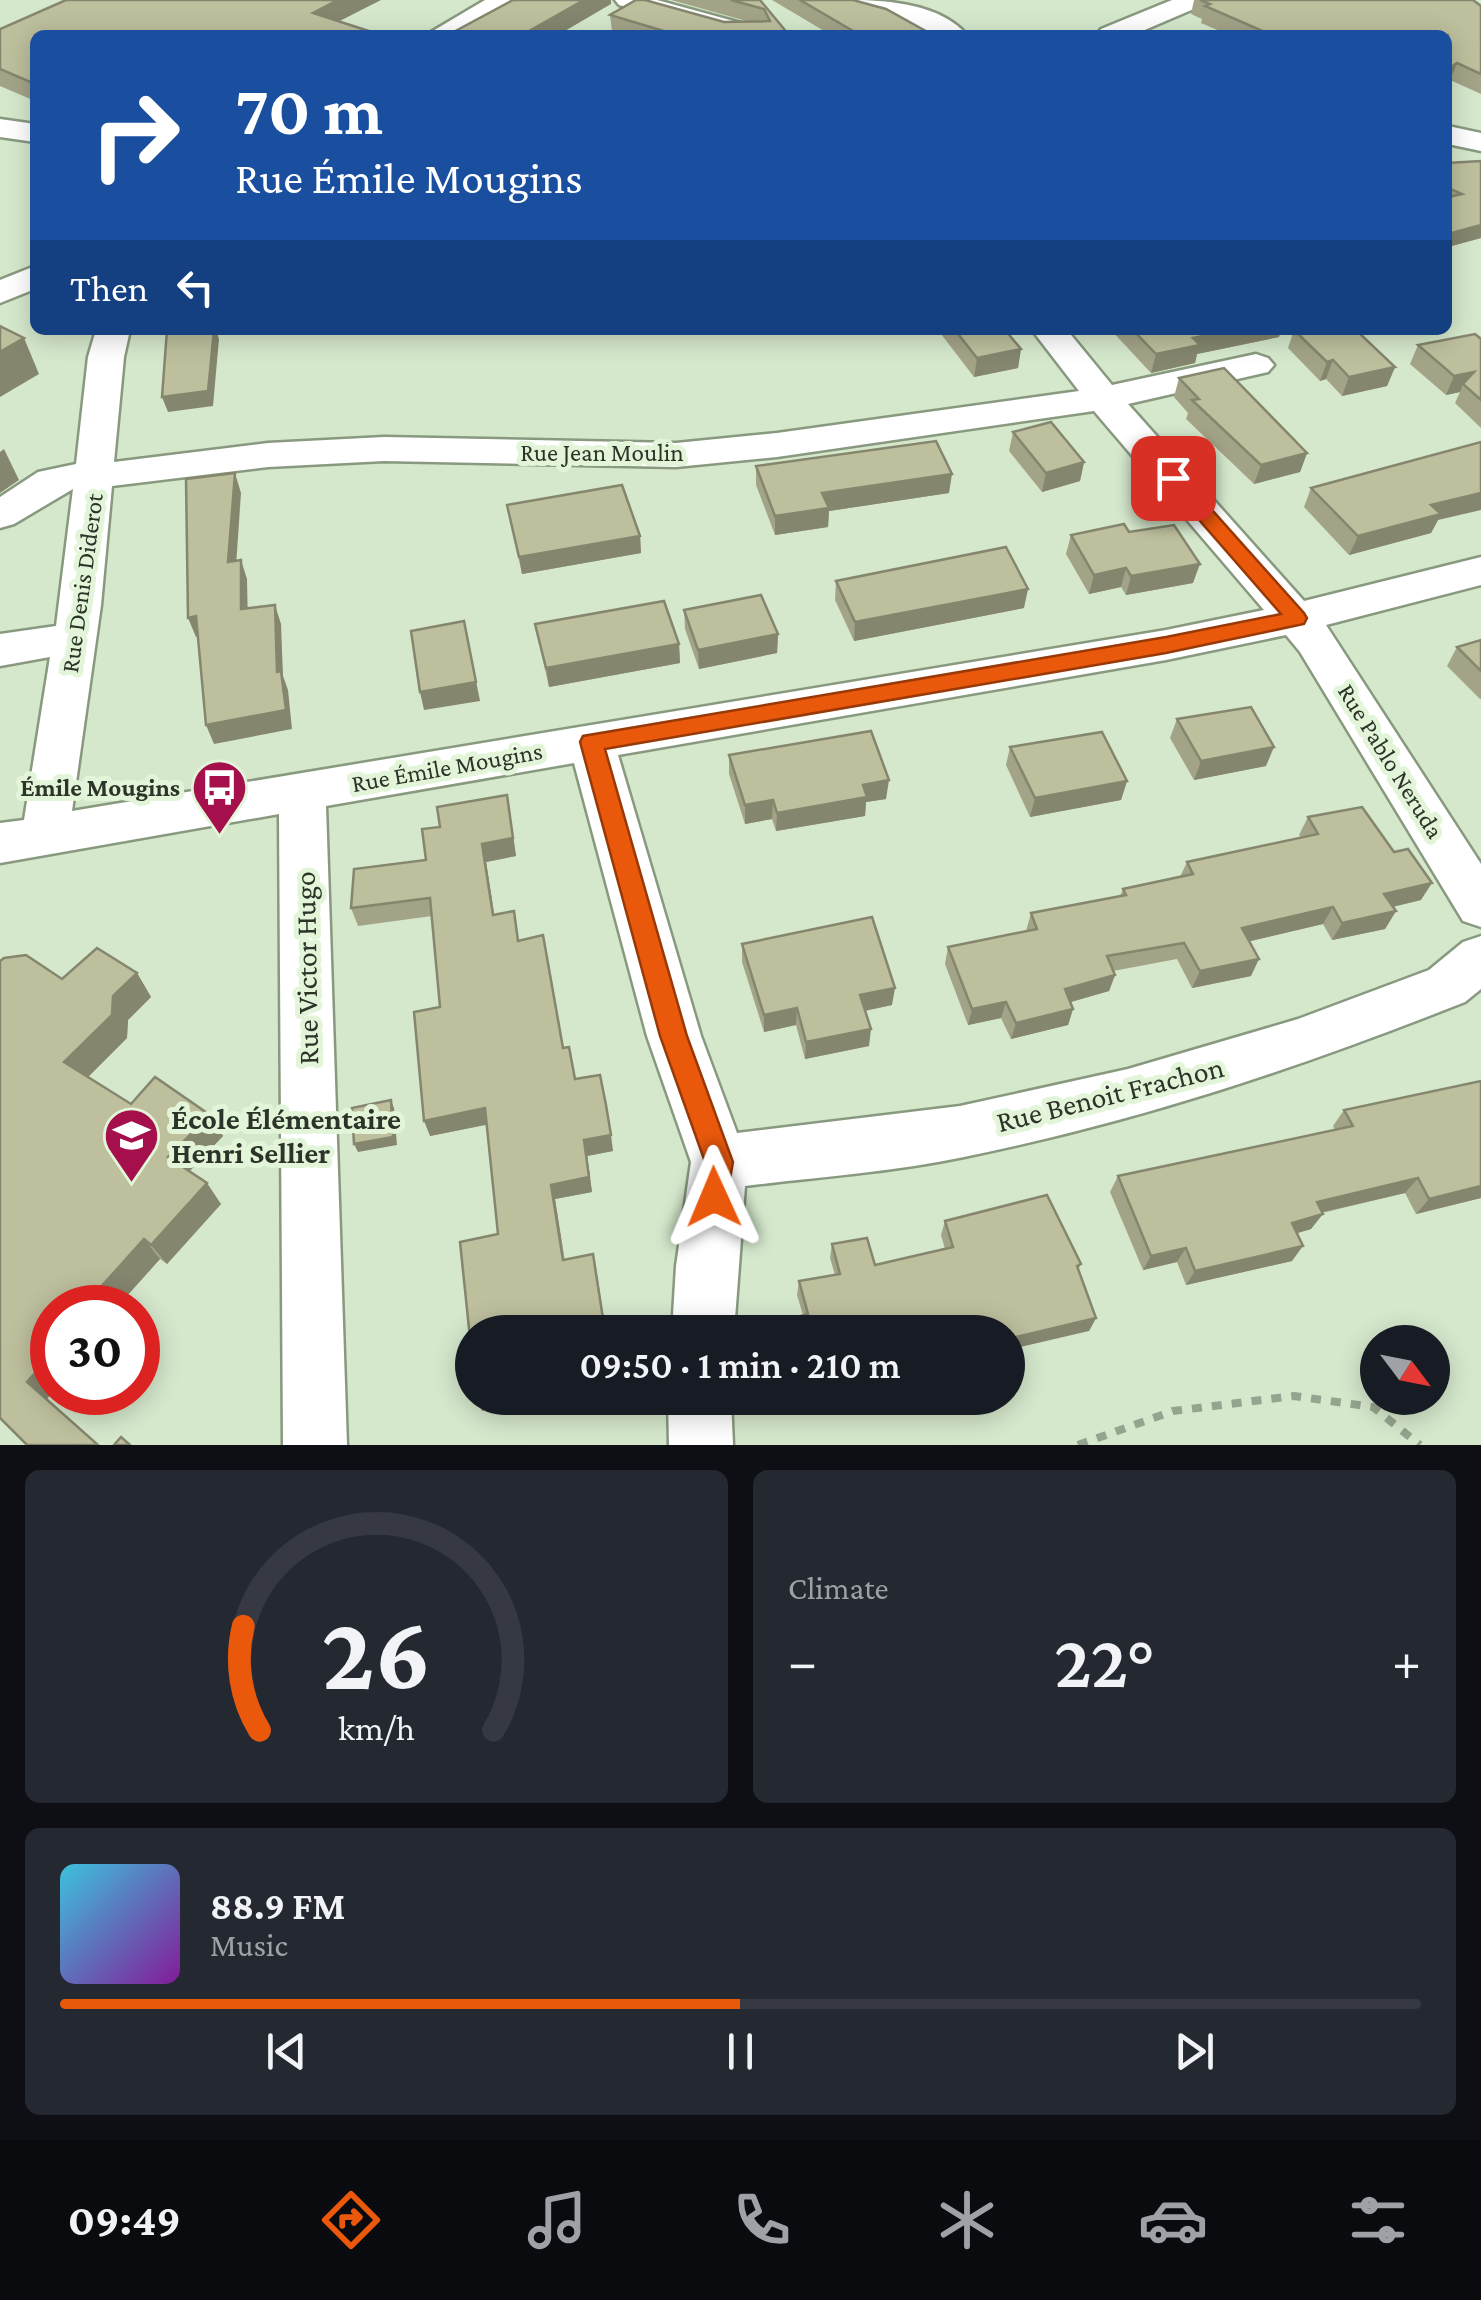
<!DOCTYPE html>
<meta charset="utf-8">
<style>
body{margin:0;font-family:"Crimson Pro",serif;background:#242831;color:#f1f3f6;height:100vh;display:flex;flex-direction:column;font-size:38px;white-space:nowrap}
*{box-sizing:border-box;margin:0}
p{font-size:32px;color:#9ea1a6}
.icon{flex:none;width:55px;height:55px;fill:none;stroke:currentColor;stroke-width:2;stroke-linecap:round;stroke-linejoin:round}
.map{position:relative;height:1445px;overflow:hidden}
.panel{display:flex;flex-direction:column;gap:25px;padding:25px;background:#0d0f14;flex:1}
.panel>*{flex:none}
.banner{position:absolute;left:30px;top:30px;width:1422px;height:305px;border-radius:15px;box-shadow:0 5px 25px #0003;background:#1a4fa0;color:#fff;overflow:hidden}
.needle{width:65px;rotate:122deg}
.controls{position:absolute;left:1360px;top:1325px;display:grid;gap:20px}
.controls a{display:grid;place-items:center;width:90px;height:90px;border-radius:50%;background:#171b24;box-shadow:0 5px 25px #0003;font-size:50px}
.speed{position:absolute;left:30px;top:1285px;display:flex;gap:20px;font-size:50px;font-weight:700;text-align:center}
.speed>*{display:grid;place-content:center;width:130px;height:130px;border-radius:50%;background:#171b24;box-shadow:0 5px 25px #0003;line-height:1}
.speed .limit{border:15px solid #d22;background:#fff;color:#111}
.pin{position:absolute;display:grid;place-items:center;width:85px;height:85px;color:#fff;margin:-42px;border-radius:20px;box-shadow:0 5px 15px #0006}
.me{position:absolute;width:110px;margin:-55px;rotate:359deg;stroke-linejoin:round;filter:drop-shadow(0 0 8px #0008)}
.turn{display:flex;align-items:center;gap:35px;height:210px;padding:0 40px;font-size:45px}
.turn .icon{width:130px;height:130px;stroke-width:2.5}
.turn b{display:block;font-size:70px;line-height:85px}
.then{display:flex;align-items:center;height:95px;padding:0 40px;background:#0003;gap:20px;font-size:38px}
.big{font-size:75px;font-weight:600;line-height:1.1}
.panel .tile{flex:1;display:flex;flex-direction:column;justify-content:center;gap:15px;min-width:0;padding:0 35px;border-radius:15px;background:#242831}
.panel .dial{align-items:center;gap:0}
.dial svg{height:260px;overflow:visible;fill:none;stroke:#363941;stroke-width:7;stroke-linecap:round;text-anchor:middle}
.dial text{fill:#f1f3f6;stroke:none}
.song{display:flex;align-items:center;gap:30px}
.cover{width:120px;height:120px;border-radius:15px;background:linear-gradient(135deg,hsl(190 70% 55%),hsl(290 70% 35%))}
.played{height:10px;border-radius:5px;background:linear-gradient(90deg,#ea580c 50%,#363941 50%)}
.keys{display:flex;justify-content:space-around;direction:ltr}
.heat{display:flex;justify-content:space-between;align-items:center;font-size:55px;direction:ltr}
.panel .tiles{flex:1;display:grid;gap:25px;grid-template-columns:1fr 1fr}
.tile:last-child{grid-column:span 2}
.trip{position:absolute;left:455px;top:1315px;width:570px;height:100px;border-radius:50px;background:#171b24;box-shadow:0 5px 25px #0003;font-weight:600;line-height:100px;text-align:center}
.tab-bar{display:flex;height:160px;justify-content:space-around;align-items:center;background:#090b0e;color:#9ea1a6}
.tab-bar .icon{width:70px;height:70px}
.tab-bar .active{color:#ea580c}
.tab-bar b{font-size:45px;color:#f1f3f6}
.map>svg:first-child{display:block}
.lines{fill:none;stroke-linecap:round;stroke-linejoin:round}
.minor-casing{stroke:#88997f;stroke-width:5}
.path{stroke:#95a48e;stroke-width:8;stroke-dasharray:10 10;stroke-linecap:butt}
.minor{fill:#fff;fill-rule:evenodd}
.wall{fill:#a3a487}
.shaded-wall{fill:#85866e}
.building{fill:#bebf9d;stroke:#85866e;stroke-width:2.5}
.route{fill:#ea580c;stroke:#983908;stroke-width:2.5}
.labels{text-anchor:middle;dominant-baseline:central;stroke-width:10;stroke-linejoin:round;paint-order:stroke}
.street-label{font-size:25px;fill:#2c3328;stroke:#e2f5d9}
.poi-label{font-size:25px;font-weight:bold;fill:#2c3328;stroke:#e2f5d9;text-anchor:end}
.near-street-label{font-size:30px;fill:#2c3328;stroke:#e2f5d9}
.near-poi-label{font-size:30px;font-weight:bold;fill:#2c3328;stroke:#e2f5d9;text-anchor:start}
</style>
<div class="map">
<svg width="1481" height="1445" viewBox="0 0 1481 1445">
<rect width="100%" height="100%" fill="#d5e8cc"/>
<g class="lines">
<defs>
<g id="minor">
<polygon points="485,0 517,0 459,35 426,35"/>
<polygon points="615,0 657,0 763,29 767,35 725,35 619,5"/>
<path d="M 853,0 C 889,0 942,5 967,35 L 934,35 L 857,5 Z"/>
<polygon points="1172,0 1207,0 1203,5 1133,35 1097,35 1101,29"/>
<polygon points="0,119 35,124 35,142 0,137"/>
<polygon points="1448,126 1481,133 1481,151 1448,144"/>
<polygon points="35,266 35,289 0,303 0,280"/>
<path d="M 96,330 L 130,330 L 124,357 L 114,462 L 268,443 L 384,437 L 676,443 L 777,433 L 1079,391 L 1032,330 L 1067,330 L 1112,385 L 1256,354 L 1268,358 L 1274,365 L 1268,372 L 1128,404 L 1304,601 L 1481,557 L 1481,585 L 1326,625 L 1481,864 L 1481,927 L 1463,921 L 1300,652 L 1286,635 L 1166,660 L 618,755 L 701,1036 L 737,1133 L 960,1106 L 1128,1069 L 1298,1019 L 1429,970 L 1463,942 L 1481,936 L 1481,989 L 1465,1002 C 1298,1068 1140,1121 964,1157 C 893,1172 817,1177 745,1186 L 734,1332 L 672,1332 L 676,1266 L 691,1162 L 647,1036 L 574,763 L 326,806 L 347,1445 L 283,1445 L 279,814 L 0,863 L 0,823 L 24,820 L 50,657 L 0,666 L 0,634 L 56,626 L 73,489 L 14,524 L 0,528 L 0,497 L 38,472 L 76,464 L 88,357 ZM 1094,411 L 1264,610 L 1166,630 L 72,811 L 101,605 L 112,486 L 268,467 L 384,461 L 676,467 L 777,457 Z"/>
<polygon points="668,1398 731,1398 733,1445 669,1445"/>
</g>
</defs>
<use href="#minor" class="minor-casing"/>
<polyline class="path" points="1078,1445 1173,1411 1294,1396 1373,1407 1420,1445"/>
<use href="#minor" class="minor"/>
</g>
<g class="wall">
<polygon points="671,0 760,0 789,35 624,35 612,31 610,15 724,22 750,22"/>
<polygon points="772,0 857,0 933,35 831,35"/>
<polygon points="1194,0 1473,0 1481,6 1481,94 1450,80 1448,82 1448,35 1229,35 1201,23 1202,19 1191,14"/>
<polygon points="0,29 35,35 35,101 0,86"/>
<polygon points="1481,161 1481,238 1448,247 1448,163"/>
<polygon points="938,330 1005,330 1021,349 1018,368 974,377"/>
<polygon points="1111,330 1281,330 1279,337 1197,354 1195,363 1151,373"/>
<polygon points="1294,330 1395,367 1387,386 1342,396 1326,379 1320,381 1288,348"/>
<polygon points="1481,339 1481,428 1455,403 1460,392 1446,395 1410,364 1418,345"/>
<polygon points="1179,378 1307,453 1300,472 1254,484 1186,419 1188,413 1174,397"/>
<polygon points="1013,432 1084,462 1080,481 1042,492 1009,451"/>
<polygon points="756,466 949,493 829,511 828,527 775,535 756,485"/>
<polygon points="1311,488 1438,520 1431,533 1349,555 1304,507"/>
<polygon points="507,505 640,536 641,553 522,574"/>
<polygon points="1129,532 1193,583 1126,595 1121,587 1089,594 1066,554 1071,535"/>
<polygon points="836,581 1024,608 854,641 835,600"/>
<polygon points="684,610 778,634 777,653 699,669 685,629"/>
<polygon points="535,624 679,644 680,663 549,687"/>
<polygon points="1481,640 1481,699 1480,699 1447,666 1457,647"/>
<polygon points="1177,719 1266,766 1194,780 1170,738"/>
<polygon points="1010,747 1127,781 1121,800 1030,817 1006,765"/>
<polygon points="729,755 886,799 866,802 865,816 776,831 772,819 745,824 729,774"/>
<polygon points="510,813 516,856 486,862 494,915 520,941 575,1079 613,1151 587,1156 592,1192 555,1199 564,1260 606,1332 498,1234 486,1125 430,1136 440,1007 432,916 358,926 351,908 426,860 440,827"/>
<polygon points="1308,817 1421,900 1393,907 1396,911 1385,929 1332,940 1323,924 1250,941 1251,976 1192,988 1177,959 1113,971 1115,975 1109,991 1071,1002 1073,1009 1068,1025 1011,1039 1001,1018 968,1025 945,964 948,947 1026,931 1031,913 1120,896 1123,889 1180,877 1187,862 1301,837 1299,835"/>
<polygon points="742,944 892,1005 865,1011 869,1046 805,1059 796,1025 764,1032 742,962"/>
<polygon points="137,973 151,997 128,1020 127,1038 88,1077 131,1104 210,1115 223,1136 190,1171 221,1204 167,1264 160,1259 116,1308 52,1308 47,1399 62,979"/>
<polygon points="1481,1081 1481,1198 1416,1214 1405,1193 1322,1213 1311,1229 1297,1233 1292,1261 1186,1285 1177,1262 1143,1270 1110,1192 1118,1176 1335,1130 1333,1126 1344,1110"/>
<polygon points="945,1221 1081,1264 1078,1270 1096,1318 1089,1331 1008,1332 778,1332 779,1322 803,1315 797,1295 799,1281 835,1275 830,1258 832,1244 875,1265 945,1249 941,1235"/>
</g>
<g class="shaded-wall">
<polygon points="338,0 381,0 318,32 313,13"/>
<polygon points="584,0 611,0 611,4 558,35 522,35"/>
<polygon points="1457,63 1450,80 1448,82 1448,69"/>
<polygon points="1481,225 1481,238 1448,247 1448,234"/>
<polygon points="214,330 216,330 219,339 213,406 168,412 162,397"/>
<polygon points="1231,330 1281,330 1279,337 1197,354 1195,363 1151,373 1156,354 1193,338"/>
<polygon points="24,338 39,374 0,397 0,352"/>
<polygon points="1021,349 1018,368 974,377 977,358"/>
<polygon points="1333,360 1326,379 1320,381 1327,362"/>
<polygon points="1395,367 1387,386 1342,396 1349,377"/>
<polygon points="1474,372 1463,384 1460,392 1446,395 1454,376"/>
<polygon points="4,449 19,480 0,493 0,452"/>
<polygon points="1307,453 1300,472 1254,484 1261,465"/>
<polygon points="1084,462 1080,481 1042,492 1046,473"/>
<polygon points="235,473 241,493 235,581 228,562"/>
<polygon points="952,474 949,493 829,511 828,527 775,535 775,516 822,493"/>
<polygon points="1481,493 1481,510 1438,520 1431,533 1349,555 1358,536 1431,505"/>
<polygon points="640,536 641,553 522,574 519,557"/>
<polygon points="241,560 247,579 248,628 241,609"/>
<polygon points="1200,564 1193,583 1126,595 1131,576"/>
<polygon points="1126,568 1121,587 1089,594 1094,575"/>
<polygon points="1028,589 1024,608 854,641 855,622"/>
<polygon points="275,605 281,624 283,676 288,690 292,729 214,744 206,725 277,672"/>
<polygon points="196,616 204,635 196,637 188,618"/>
<polygon points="778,634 777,653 699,669 698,650"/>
<polygon points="468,640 480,701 424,710 420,692"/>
<polygon points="679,644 680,663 549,687 546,668"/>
<polygon points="1274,747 1266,766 1194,780 1201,761"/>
<polygon points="889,780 886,799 866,802 865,816 776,831 777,813 863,785"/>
<polygon points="1127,781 1121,800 1030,817 1035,798"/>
<polygon points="507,795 516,856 486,862 497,932 482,844"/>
<polygon points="773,800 772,819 745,824 745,805"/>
<polygon points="1432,883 1421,900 1374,911 1384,894"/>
<polygon points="1333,907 1323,924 1234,945 1242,928"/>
<polygon points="1396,911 1385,929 1332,940 1342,923"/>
<polygon points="1259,959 1251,976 1192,988 1200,971"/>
<polygon points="137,973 151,997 128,1020 127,1038 81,1084 64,1062 113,996"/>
<polygon points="1115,975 1109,991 1060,1005 1065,989"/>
<polygon points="895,988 892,1005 858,1012 860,995"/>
<polygon points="1006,1002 1001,1018 968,1025 972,1009"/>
<polygon points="797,1008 796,1025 764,1032 764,1015"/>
<polygon points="1073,1009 1068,1025 1011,1039 1016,1023"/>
<polygon points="871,1029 869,1046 805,1059 806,1042"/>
<polygon points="391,1100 394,1108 397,1145 358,1152 354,1144"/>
<polygon points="485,1108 489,1124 430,1136 424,1121"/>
<polygon points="210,1115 223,1136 183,1178 168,1157"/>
<polygon points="611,1135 613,1151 587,1156 592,1192 555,1199 567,1274 551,1185 584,1140"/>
<polygon points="1418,1178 1405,1193 1305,1216 1317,1202"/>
<polygon points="207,1183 221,1204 167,1264 151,1245"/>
<polygon points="1481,1186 1481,1198 1416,1214 1429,1199"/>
<polygon points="1323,1214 1311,1229 1281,1238 1292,1223"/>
<polygon points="144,1239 160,1259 116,1308 82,1308"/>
<polygon points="1303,1246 1292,1261 1186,1285 1195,1271"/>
<polygon points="1186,1248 1177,1262 1143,1270 1151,1256"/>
<polygon points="596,1268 606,1332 573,1332"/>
<polygon points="1096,1318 1089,1331 1008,1350 1008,1339"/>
<polygon points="52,1354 53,1392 47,1399 99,1445 27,1382"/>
<polygon points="485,1398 540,1398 482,1411 477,1400"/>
<polygon points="795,1398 812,1398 795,1402"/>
</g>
<g class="building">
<polygon points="66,0 338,0 313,13 381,35 35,35 35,84 0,69 0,29"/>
<polygon points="513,0 584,0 522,35 448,35"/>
<polygon points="636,0 645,0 724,22 770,21 764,9 731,0 760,0 789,35 677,35 610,15"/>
<polygon points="800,0 853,0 886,9 933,35 860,35"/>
<polygon points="1200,0 1473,0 1481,6 1481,74 1457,63 1448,69 1448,35 1261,35 1265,32 1205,6 1210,4"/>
<polygon points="1481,161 1481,225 1448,234 1448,197 1462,194 1448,188 1448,163"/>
<polygon points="0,326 24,338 0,352"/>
<polygon points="167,330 214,330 208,391 162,397"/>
<polygon points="955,330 1005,330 1021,349 977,358"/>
<polygon points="1133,330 1231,330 1193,338 1200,345 1156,354"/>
<polygon points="1294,330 1356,330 1395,367 1349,377 1333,360 1327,362"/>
<polygon points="1475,334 1481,339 1481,400 1463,384 1474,372 1454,376 1418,345"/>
<polygon points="1224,368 1307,453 1261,465 1192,400 1199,399 1179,378"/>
<polygon points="1051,422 1084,462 1046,473 1013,432"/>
<polygon points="936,441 952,474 822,493 829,508 775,516 756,466"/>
<polygon points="1481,442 1481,493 1431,505 1441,514 1358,536 1311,488"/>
<polygon points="235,473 228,562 241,560 241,609 275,605 277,672 281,671 286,710 206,725 196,616 188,618 186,479"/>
<polygon points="622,485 640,536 519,557 507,505"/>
<polygon points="1124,524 1129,532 1174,525 1200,564 1131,576 1126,568 1094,575 1071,535"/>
<polygon points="1006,547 1028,589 855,622 836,581"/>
<polygon points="761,595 778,634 698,650 684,610"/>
<polygon points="664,601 679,644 546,668 535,624"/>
<polygon points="464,621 476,682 420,692 411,631"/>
<polygon points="1481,640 1481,671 1457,647"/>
<polygon points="1251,707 1274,747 1201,761 1177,719"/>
<polygon points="871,731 889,780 863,785 867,797 777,813 773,800 745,805 729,755"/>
<polygon points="1102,732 1127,781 1035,798 1010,747"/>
<polygon points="507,795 513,838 482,844 493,915 514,911 518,941 543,935 563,1048 569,1047 575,1079 600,1075 606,1105 611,1135 584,1140 589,1177 551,1185 563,1260 593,1254 604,1325 573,1332 472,1332 472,1357 460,1242 498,1234 485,1108 424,1121 414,1012 440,1007 430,898 351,908 354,869 426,860 422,829 440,827 437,807"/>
<polygon points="1362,807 1394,852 1408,849 1432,883 1384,894 1396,911 1342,923 1333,907 1242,928 1259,959 1200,971 1184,943 1107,956 1115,975 1065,989 1073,1009 1016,1023 1006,1002 972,1009 948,947 1037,929 1031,913 1126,895 1123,889 1193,874 1187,862 1318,834 1308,817"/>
<polygon points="872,917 895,988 860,995 871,1029 806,1042 797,1008 764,1015 742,944"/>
<polygon points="97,948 137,973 113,996 112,1015 64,1062 131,1104 155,1077 210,1115 168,1157 207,1183 151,1245 144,1239 82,1308 52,1308 52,1354 27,1382 98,1445 27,1445 0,1418 0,961 4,958 26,955 62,979"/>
<polygon points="1481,1081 1481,1186 1429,1199 1418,1178 1317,1202 1323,1214 1292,1223 1303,1246 1195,1271 1186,1248 1151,1256 1118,1176 1353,1126 1344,1110"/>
<polygon points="391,1100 393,1137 354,1144 352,1108"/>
<polygon points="1047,1195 1081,1264 1077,1266 1096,1318 1008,1339 1008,1332 782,1332 779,1322 808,1314 799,1281 840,1274 832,1244 867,1238 875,1265 953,1247 945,1221"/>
<polygon points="121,1437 130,1445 114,1445"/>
</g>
<polygon class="route" points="1173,472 1180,474 1304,613 1307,618 1304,624 1166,653 605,749 687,1036 733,1162 725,1207 714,1211 704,1207 700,1197 705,1162 660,1036 580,742 583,736 1166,637 1281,614 1166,482 1163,478"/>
<defs>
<symbol id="bus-pin" viewBox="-11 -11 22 30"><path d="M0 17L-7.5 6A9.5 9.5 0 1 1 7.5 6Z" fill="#a50f4b" stroke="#e2f5d9"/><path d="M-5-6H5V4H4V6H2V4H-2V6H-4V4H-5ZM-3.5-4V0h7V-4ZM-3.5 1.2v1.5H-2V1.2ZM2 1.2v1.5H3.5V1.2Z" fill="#fff"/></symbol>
<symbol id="school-pin" viewBox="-11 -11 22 30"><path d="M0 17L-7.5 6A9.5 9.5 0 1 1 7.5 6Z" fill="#a50f4b" stroke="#e2f5d9"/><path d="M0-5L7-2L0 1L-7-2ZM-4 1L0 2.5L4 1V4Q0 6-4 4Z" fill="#fff"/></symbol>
</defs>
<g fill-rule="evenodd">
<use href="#bus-pin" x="188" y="756" width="63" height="86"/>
<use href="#school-pin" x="100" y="1104" width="63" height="86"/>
</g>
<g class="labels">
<g class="street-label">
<text x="602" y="452">Rue Jean Moulin</text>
<text transform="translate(82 583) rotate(-82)">Rue Denis Diderot</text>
<text transform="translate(1391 761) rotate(58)">Rue Pablo Neruda</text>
<text transform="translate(447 767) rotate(-10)">Rue Émile Mougins</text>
</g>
<g class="poi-label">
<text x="180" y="787">Émile Mougins</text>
</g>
<g class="near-street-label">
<text transform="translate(306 968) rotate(-91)">Rue Victor Hugo</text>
<text transform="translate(1110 1094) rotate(-14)">Rue Benoit Frachon</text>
</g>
<g class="near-poi-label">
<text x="171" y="1118">École Élémentaire<tspan x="171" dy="34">Henri Sellier</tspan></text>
</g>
</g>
</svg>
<div class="controls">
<a><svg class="needle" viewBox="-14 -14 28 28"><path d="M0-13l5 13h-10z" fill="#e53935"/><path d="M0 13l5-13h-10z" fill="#9ea1a6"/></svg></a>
</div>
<div class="speed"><div class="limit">30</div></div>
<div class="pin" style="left:1173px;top:478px;background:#d93025"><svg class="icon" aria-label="arrive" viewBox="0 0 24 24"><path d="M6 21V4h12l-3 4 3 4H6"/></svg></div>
<svg class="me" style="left:714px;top:1197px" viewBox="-20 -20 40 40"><path d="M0-17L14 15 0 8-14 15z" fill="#ea580c" stroke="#fff" stroke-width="4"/></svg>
<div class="trip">09:50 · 1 min · 210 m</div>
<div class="banner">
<div class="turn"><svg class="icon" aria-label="right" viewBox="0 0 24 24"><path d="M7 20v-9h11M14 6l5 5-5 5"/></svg><div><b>70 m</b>Rue Émile Mougins</div></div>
<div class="then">Then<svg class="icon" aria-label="left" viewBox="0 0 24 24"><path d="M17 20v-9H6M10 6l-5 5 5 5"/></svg></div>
</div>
</div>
<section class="panel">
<div class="tiles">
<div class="tile dial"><svg viewBox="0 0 100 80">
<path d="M14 69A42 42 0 1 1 86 69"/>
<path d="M14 69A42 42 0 0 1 9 37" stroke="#ea580c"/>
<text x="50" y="56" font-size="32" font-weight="700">26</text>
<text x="50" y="72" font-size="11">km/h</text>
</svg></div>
<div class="tile"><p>Climate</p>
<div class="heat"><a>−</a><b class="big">22°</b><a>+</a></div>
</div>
<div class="tile">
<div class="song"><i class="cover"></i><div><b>88.9 FM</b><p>Music</p></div></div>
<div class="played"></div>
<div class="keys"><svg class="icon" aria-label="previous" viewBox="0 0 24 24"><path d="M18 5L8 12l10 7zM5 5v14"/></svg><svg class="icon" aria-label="pause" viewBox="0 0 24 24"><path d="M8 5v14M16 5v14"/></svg><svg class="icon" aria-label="next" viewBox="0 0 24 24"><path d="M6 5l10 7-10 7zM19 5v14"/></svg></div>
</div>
</div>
</section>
<nav class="tab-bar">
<b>09:49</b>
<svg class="icon active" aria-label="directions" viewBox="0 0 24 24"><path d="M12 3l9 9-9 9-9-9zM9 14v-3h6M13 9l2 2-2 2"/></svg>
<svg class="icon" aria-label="music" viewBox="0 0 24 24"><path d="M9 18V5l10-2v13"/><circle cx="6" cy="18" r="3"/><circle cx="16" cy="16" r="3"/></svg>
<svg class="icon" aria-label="phone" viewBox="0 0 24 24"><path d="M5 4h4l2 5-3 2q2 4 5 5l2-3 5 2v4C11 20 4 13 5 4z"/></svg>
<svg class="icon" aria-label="climate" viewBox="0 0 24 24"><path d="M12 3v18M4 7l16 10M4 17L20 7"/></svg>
<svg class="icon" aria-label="car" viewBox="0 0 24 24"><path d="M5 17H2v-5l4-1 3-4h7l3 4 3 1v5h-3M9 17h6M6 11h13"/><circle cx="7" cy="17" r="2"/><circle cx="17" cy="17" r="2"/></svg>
<svg class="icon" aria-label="filters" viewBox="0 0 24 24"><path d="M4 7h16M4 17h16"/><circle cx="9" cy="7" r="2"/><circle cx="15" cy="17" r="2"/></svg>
</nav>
